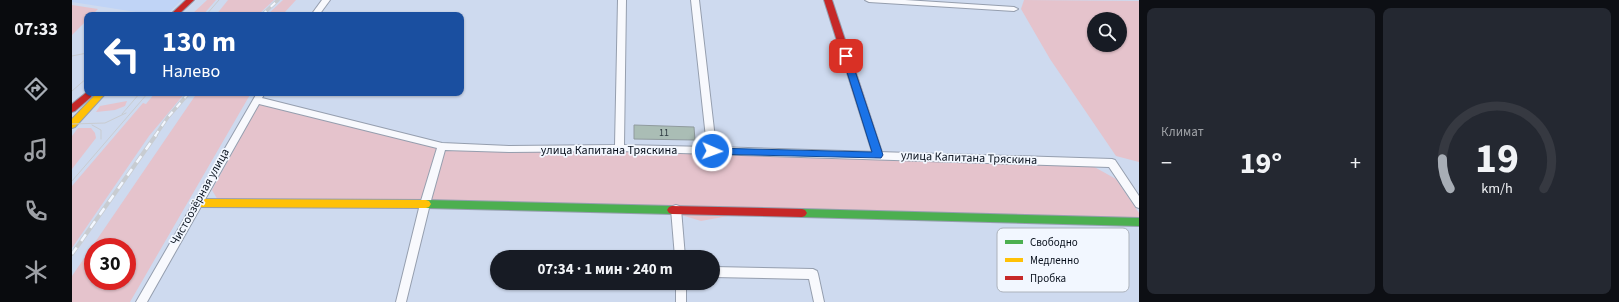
<!DOCTYPE html>
<html lang="ru">
<meta charset="utf-8">
<style>
body{margin:0;font-family:"Source Sans 3",sans-serif;background:#242831;color:#f1f3f6;height:100vh;display:flex;flex-direction:column;font-size:15px;white-space:nowrap}
*{box-sizing:border-box;margin:0}
p{font-size:13px;color:#9ea1a6}
.icon{flex:none;width:22px;height:22px;fill:none;stroke:currentColor;stroke-width:2;stroke-linecap:round;stroke-linejoin:round}
.map{position:relative;flex:1;overflow:hidden}
.drawer{display:flex;flex-direction:column;gap:8px;padding:8px;background:#0d0f14;width:480px}
.drawer>*{flex:none}
.banner{position:absolute;left:12px;top:12px;width:380px;height:84px;border-radius:8px;box-shadow:0 1px 3px #0004;background:#1a4fa0;color:#fff;overflow:hidden}
.tools{position:absolute;left:1015px;top:12px;display:grid;gap:8px}
.tools a{display:grid;place-items:center;width:40px;height:40px;border-radius:50%;background:#171b24;box-shadow:0 1px 3px #0004;font-size:20px}
.speed{position:absolute;left:12px;top:238px;display:flex;gap:8px;font-size:20px;font-weight:700;text-align:center}
.speed>*{display:grid;place-content:center;width:52px;height:52px;border-radius:50%;background:#171b24;box-shadow:0 1px 3px #0004;line-height:1}
.speed .limit{border:6px solid #d22;background:#fff;color:#111}
.pin{position:absolute;display:grid;place-items:center;width:34px;height:34px;color:#fff;margin:-17px;border-radius:8px;box-shadow:0 2px 6px #0006}
.me{position:absolute;width:44px;margin:-22px;rotate:92deg;stroke-linejoin:round;filter:drop-shadow(0 0 3px #0008)}
.turn{display:flex;align-items:center;gap:14px;height:84px;padding:0 12px;font-size:18px}
.turn .icon{width:52px;height:52px;stroke-width:2.5}
.turn b{display:block;font-size:28px;line-height:34px}
.big{font-size:30px;font-weight:700;line-height:1.1}
.drawer .card{flex:1;display:flex;flex-direction:column;justify-content:center;gap:6px;min-width:0;padding:0 14px;border-radius:8px;background:#242831}
.drawer .dial{align-items:center;gap:0}
.dial svg{height:104px;overflow:visible;fill:none;stroke:#363941;stroke-width:7;stroke-linecap:round;text-anchor:middle}
.dial text{fill:#f1f3f6;stroke:none}
.heat{display:flex;justify-content:space-between;align-items:center;font-size:22px;direction:ltr}
.drawer .tiles{flex:1;display:grid;gap:8px;grid-template-columns:repeat(2,1fr)}
.trip{position:absolute;left:418px;top:250px;width:230px;height:40px;border-radius:20px;background:#171b24;box-shadow:0 1px 3px #0004;font-weight:700;line-height:40px;text-align:center}
main{display:flex;flex:1;min-height:0}
.menu{display:flex;flex-direction:column;width:72px;justify-content:space-around;align-items:center;background:#090b0e;color:#9ea1a6}
.menu .icon{width:28px;height:28px}
.menu .active{color:#a7adb5}
.menu b{font-size:18px;color:#f1f3f6}
.map>svg:first-child{display:block}
.built{fill:#c0d4f6}
.green{fill:#e5c3cc;fill-rule:evenodd}
.building{fill:#aabdb5;stroke:#909b9e}
.lines{fill:none;stroke-linecap:round;stroke-linejoin:round}
.street-casing{stroke:#959eae;stroke-width:2}
.fast-casing{stroke:#959eae;stroke-width:2}
.slow-casing{stroke:#959eae;stroke-width:2}
.jam-casing{stroke:#959eae;stroke-width:2}
.street{fill:#f8f9fd;fill-rule:evenodd}
.fast{fill:#4caf50;fill-rule:evenodd}
.slow{fill:#ffc107;fill-rule:evenodd}
.jam{fill:#c62828;fill-rule:evenodd}
.tram{stroke:#c8ccd1;stroke-width:1}
.rail-far1-casing{stroke:#c8ccd1;stroke-width:3.5}
.rail-casing{stroke:#c8ccd1;stroke-width:4}
.rail-far1{stroke:#f2f7ff;stroke-width:2;stroke-dasharray:6;stroke-linecap:butt}
.rail{stroke:#f2f7ff;stroke-width:2.5;stroke-dasharray:8;stroke-linecap:butt}
.route{fill:#1a73e8;stroke:#114b97}
.labels{text-anchor:middle;dominant-baseline:central;stroke-width:3.5;stroke-linejoin:round;paint-order:stroke}
.number-label{font-size:10px;fill:#303b42}
.street-label{font-size:12px;fill:#08101c;stroke:#f2f7ff}
.key{fill:#f2f7ff;stroke:#acb2bb;stroke-width:1}
.key-label{font-size:11px;fill:#08101c}
</style>
<main>
<nav class="menu">
<b>07:33</b>
<svg class="icon active" aria-label="directions" viewBox="0 0 24 24"><path d="M12 3l9 9-9 9-9-9zM9 14v-3h6M13 9l2 2-2 2"/></svg>
<svg class="icon" aria-label="music" viewBox="0 0 24 24"><path d="M9 18V5l10-2v13"/><circle cx="6" cy="18" r="3"/><circle cx="16" cy="16" r="3"/></svg>
<svg class="icon" aria-label="phone" viewBox="0 0 24 24"><path d="M5 4h4l2 5-3 2q2 4 5 5l2-3 5 2v4C11 20 4 13 5 4z"/></svg>
<svg class="icon" aria-label="climate" viewBox="0 0 24 24"><path d="M12 3v18M4 7l16 10M4 17L20 7"/></svg>
</nav>
<div class="map">
<svg width="1067" height="302" viewBox="0 0 1067 302">
<rect width="100%" height="100%" fill="#cedaef"/>
<polygon class="built" points="0,0 110,0 94,15 83,15 0,2"/>
<g class="green">
<polygon points="135,0 144,0 131,15 119,15"/>
<polygon points="156,0 202,0 186,15 144,15"/>
<polygon points="211,0 224,0 213,12 213,15 195,15"/>
<path d="M 952,0 L 1067,1 L 1067,162 L 1044,156 L 978,59 L 949,9 ZM 1022,19 L 1048,19 L 1048,45 L 1022,45 Z"/>
<polygon points="0,5 26,9 20,15 15,15 15,20 0,35"/>
<polygon points="83,93 113,93 77,136 0,248 0,186 71,103 74,104"/>
<path d="M 125,93 L 179,93 L 58,302 L 0,302 L 0,276 ZM 21,247 L 55,247 L 55,281 L 21,281 Z"/>
<polygon points="55,101 53,106 43,110 24,112 28,106"/>
<polygon points="187,104 370,148 548,150 1017,164 1044,179 1067,213 1067,219 683,211 629,221 606,214 147,202 140,190"/>
<polygon points="6,128 19,128 23,133 24,138 0,169 0,136"/>
</g>
<polygon class="building" points="562,125 622,127 623,140 562,139"/>
<g class="lines">
<defs>
<g id="street">
<polygon points="250,0 258,0 247,15 239,15"/>
<polygon points="546,0 554,0 552,145 635,147 619,0 627,0 644,147 1040,159 1043,160 1067,196 1067,208 1064,207 1037,167 547,151 437,152 373,150 358,204 334,302 324,302 348,204 365,148 187,104 75,302 64,302 185,93 193,93 190,98 370,143 437,146 543,145"/>
<polygon points="793,0 833,0 942,7 946,9 942,11 797,2"/>
<polygon points="604,205 607,206 609,209 613,257 603,257 599,209 601,206"/>
<polygon points="641,267 741,269 745,271 746,274 752,302 742,302 737,279 641,277"/>
<rect x="604" y="283" width="10" height="19"/>
</g>
<g id="fast">
<polygon points="354,200 600,206 603,207 605,210 603,213 600,214 354,208 351,207 349,204 351,201"/>
<polygon points="730,209 1067,218 1067,226 730,217 727,216 725,213 727,210"/>
</g>
<g id="slow">
<polygon points="25,93 34,93 3,127 0,128 0,119"/>
<polygon points="125,199 354,200 357,201 359,204 357,207 354,208 125,207 122,206 120,203 122,200"/>
</g>
<g id="jam">
<polygon points="114,0 122,0 106,15 98,15"/>
<polygon points="752,0 760,0 811,155 809,158 803,158 801,155"/>
<polygon points="15,92 19,93 20,95 19,97 3,111 0,112 0,104"/>
<polygon points="600,206 730,209 733,210 735,213 733,216 730,217 600,214 597,213 595,210 597,207"/>
</g>
</defs>
<use href="#street" class="street-casing"/>
<use href="#fast" class="fast-casing"/>
<use href="#slow" class="slow-casing"/>
<use href="#jam" class="jam-casing"/>
<use href="#street" class="street"/>
<use href="#fast" class="fast"/>
<use href="#slow" class="slow"/>
<use href="#jam" class="jam"/>
<g class="tram">
<polyline points="134,15 147,0"/>
<polyline points="0,56 15,53"/>
<polyline points="0,91 15,78"/>
<polyline points="50,114 68,93"/>
<polyline points="0,124 33,123 54,113"/>
<polyline points="20,125 29,130 29,139"/>
<polyline points="0,181 76,93"/>
</g>
<defs>
<g id="rail-far1">
<polyline points="190,15 206,0"/>
<polyline points="83,136 96,117 117,93"/>
</g>
<polyline id="rail" points="0,254 84,135"/>
</defs>
<use href="#rail-far1" class="rail-far1-casing"/>
<use href="#rail" class="rail-casing"/>
<use href="#rail-far1" class="rail-far1"/>
<use href="#rail" class="rail"/>
</g>
<polygon class="route" points="774,54 778,56 811,155 809,158 637,154 637,149 640,148 800,152 770,56"/>
<g class="labels">
<g class="number-label">
<text x="592" y="133">11</text>
</g>
<g class="street-label">
<text x="537" y="150">улица Капитана Тряскина</text>
<text transform="translate(897 158) rotate(2)">улица Капитана Тряскина</text>
<text transform="translate(128 197) rotate(-61)">Чистоозёрная улица</text>
</g>
</g>
<rect x="925" y="228" width="132" height="64" rx="6" class="key"/>
<rect x="933" y="240" width="18" height="4" fill="#4caf50"/>
<rect x="933" y="258" width="18" height="4" fill="#ffc107"/>
<rect x="933" y="276" width="18" height="4" fill="#c62828"/>
<g class="key-label">
<text x="958" y="246">Свободно</text>
<text x="958" y="264">Медленно</text>
<text x="958" y="282">Пробка</text>
</g>
</svg>
<div class="tools">
<a><svg class="icon" aria-label="search" viewBox="0 0 24 24"><circle cx="10" cy="10" r="6"/><path d="M15 15l6 6"/></svg></a>
</div>
<div class="speed"><div class="limit">30</div></div>
<div class="pin" style="left:774px;top:56px;background:#d93025"><svg class="icon" aria-label="arrive" viewBox="0 0 24 24"><path d="M6 21V4h12l-3 4 3 4H6"/></svg></div>
<svg class="me" style="left:640px;top:151px" viewBox="-20 -20 40 40"><circle r="17" fill="#1a73e8" stroke="#fff" stroke-width="3"/><path d="M0-11L8 9 0 5-8 9z" fill="#fff"/></svg>
<div class="trip">07:34 · 1 мин · 240 m</div>
<div class="banner">
<div class="turn"><svg class="icon" aria-label="left" viewBox="0 0 24 24"><path d="M17 20v-9H6M10 6l-5 5 5 5"/></svg><div><b>130 m</b>Налево</div></div>
</div>
</div>
<section class="drawer">
<div class="tiles">
<div class="card"><p>Климат</p>
<div class="heat"><a>−</a><b class="big">19°</b><a>+</a></div>
</div>
<div class="card dial"><svg viewBox="0 0 100 80">
<path d="M14 69A42 42 0 1 1 86 69"/>
<path d="M14 69A42 42 0 0 1 8 46" stroke="#a7adb5"/>
<text x="50" y="56" font-size="32" font-weight="700">19</text>
<text x="50" y="72" font-size="11">km/h</text>
</svg></div>
</div>
</section>
</main>
